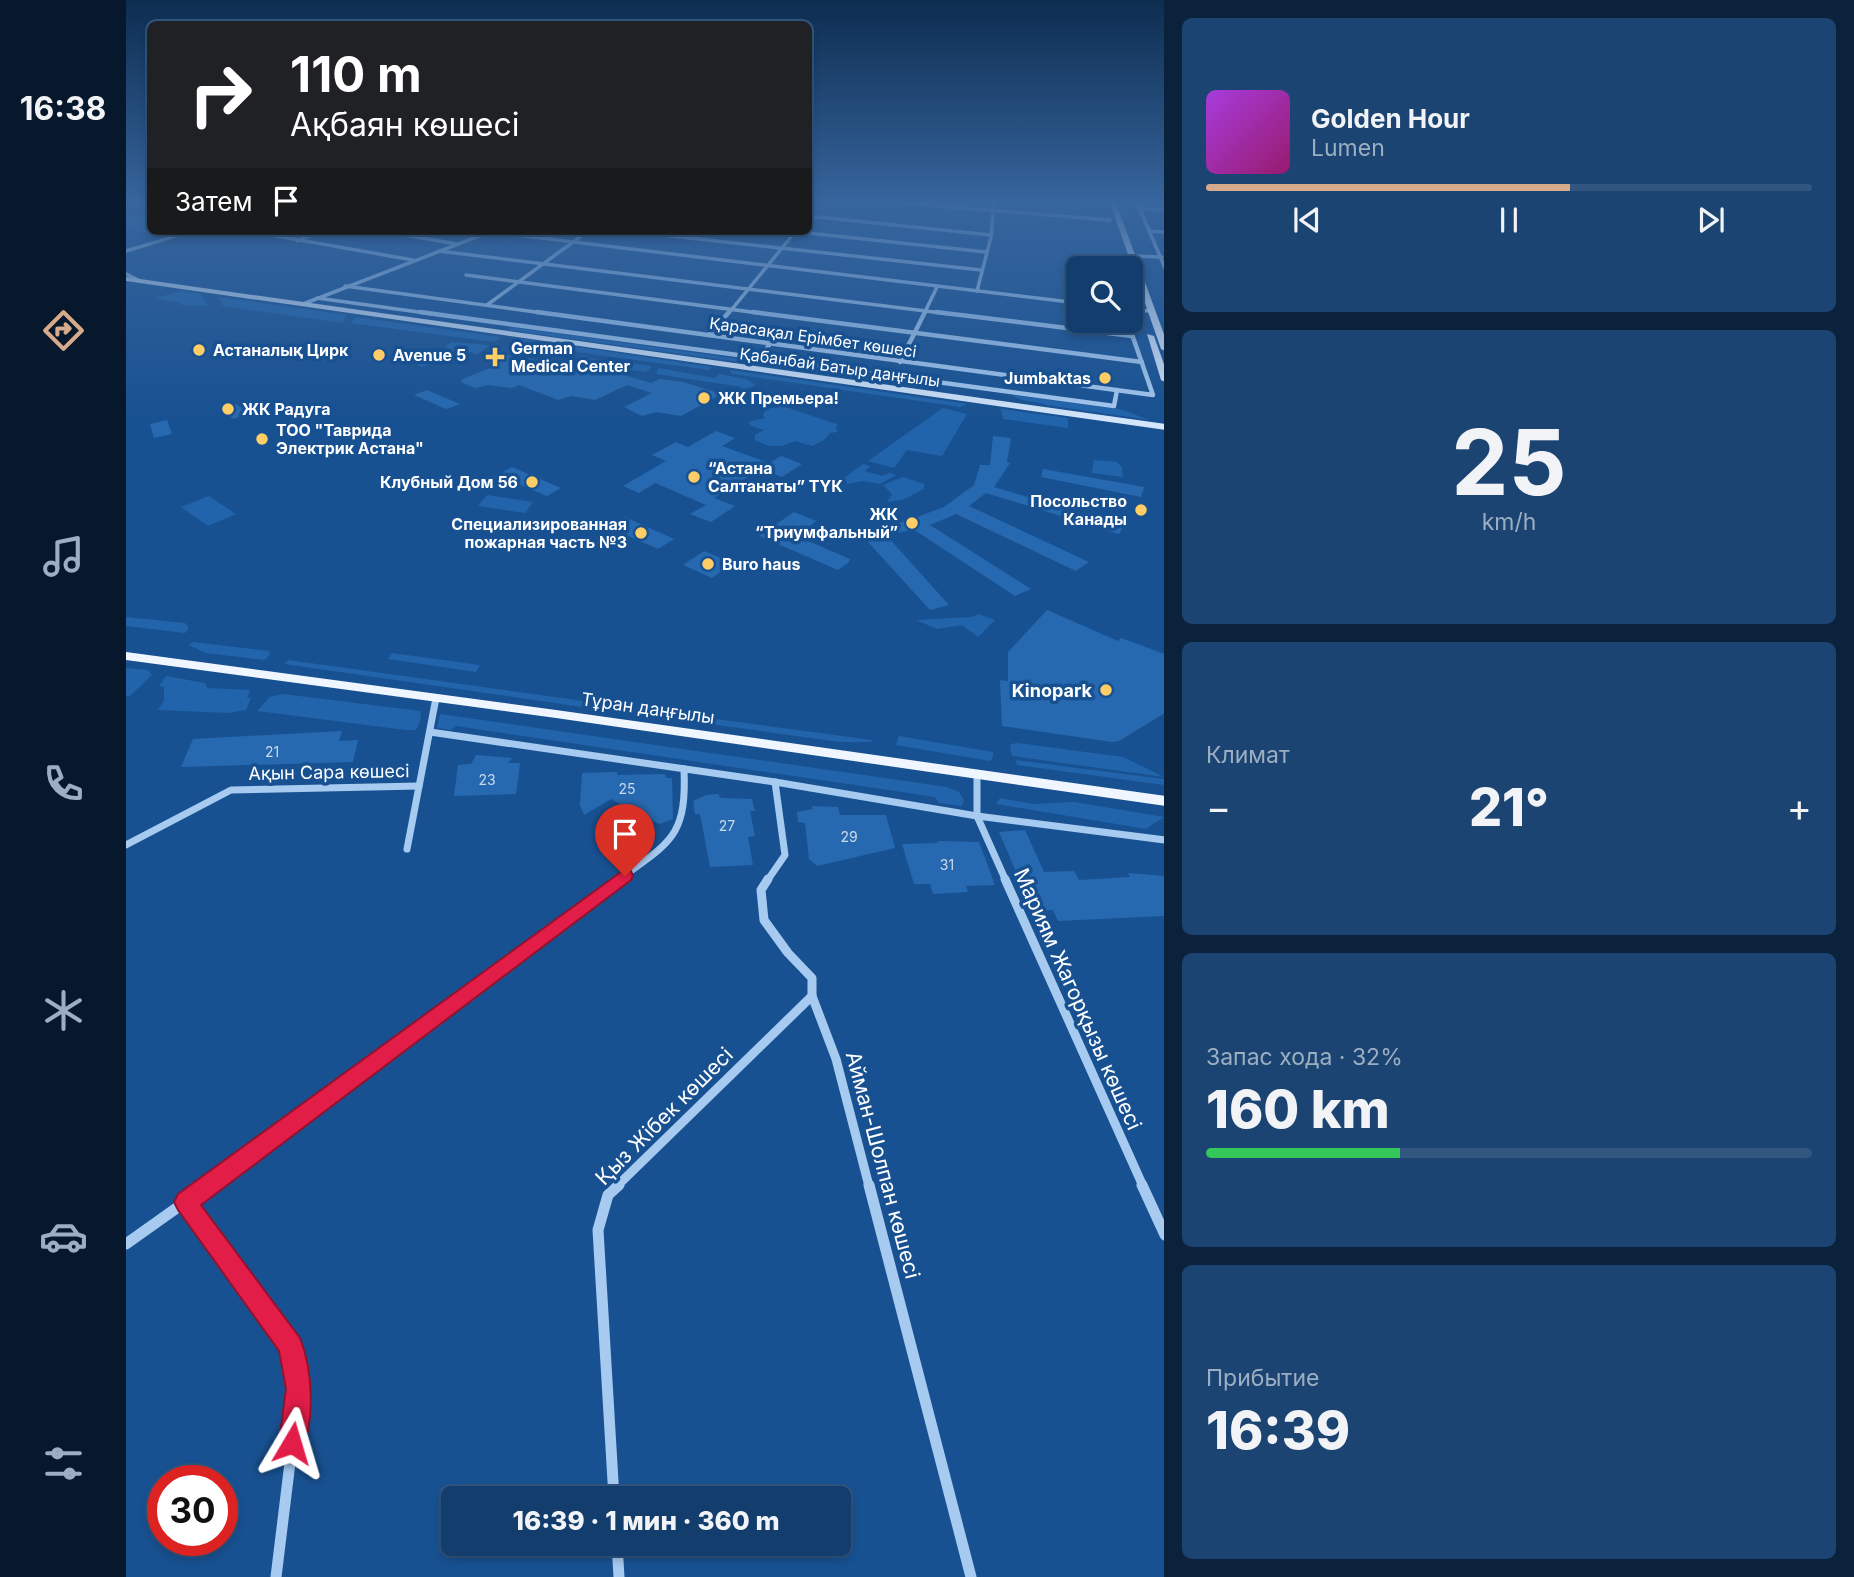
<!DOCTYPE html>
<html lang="ru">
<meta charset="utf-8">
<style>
body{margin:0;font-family:Inter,sans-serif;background:#1b4472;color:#f1f3f6;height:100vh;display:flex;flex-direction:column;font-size:26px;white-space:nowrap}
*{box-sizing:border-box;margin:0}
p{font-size:23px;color:#9caec2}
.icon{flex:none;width:38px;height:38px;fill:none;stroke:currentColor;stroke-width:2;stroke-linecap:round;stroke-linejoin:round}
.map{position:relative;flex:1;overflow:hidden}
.side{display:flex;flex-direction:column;gap:18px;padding:18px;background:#0a223c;width:690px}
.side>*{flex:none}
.top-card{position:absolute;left:21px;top:21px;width:665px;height:214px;border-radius:10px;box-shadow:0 4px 10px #0003,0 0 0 2px #315680;background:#202124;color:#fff;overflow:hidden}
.buttons{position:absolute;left:940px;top:256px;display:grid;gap:14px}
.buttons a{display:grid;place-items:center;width:77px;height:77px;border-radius:10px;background:#123d6d;box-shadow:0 4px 10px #0003,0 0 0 2px #315680;font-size:35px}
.speed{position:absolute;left:21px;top:1465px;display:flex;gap:14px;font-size:35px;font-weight:700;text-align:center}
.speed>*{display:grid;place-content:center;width:91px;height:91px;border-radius:50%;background:#123d6d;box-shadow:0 4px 10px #0003,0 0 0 2px #315680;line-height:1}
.speed .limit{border:10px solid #d22;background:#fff;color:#111}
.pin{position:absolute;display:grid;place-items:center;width:60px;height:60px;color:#fff;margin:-72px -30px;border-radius:50% 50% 50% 0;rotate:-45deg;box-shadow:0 0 7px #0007}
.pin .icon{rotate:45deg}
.me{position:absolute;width:77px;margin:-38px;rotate:7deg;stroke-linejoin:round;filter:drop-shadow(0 0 5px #0008)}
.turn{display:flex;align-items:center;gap:24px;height:147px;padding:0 28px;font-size:32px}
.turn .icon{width:91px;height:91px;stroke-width:2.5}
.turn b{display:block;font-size:49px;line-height:60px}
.then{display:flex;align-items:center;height:66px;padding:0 28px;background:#0003;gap:14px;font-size:26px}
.big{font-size:52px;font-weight:800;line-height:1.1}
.side .widget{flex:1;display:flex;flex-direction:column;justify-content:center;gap:10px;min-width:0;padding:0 24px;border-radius:10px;background:#1b4472}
.side .dial{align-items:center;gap:0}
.dial b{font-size:91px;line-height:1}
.song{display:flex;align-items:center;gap:21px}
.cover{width:84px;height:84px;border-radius:10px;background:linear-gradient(135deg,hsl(280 70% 55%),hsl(320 70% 35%))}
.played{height:7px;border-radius:4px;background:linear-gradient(90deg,#d6ab8b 60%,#315680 60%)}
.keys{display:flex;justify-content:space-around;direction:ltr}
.heat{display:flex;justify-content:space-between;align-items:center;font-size:38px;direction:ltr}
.charge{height:10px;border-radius:5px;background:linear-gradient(90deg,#34c759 32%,#315680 0)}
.trip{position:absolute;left:315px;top:1486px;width:410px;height:70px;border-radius:10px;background:#123d6d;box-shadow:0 4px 10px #0003,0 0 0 2px #315680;font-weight:800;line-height:70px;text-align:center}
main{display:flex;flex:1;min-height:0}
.dock{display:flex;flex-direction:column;width:126px;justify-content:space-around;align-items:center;background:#07182c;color:#9caec2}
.dock .icon{width:49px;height:49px}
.dock .on{color:#d6ab8b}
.dock b{font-size:32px;color:#f1f3f6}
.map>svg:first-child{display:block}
.green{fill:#2164ab}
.building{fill:#2769b0}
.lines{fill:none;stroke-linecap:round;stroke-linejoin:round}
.minor-far4{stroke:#a7caf0;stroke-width:3.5}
.minor-far3{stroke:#a7caf0;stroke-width:4.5}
.minor-far2{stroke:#a7caf0;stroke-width:7}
.minor-far1{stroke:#a7caf0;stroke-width:9}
.minor{stroke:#a7caf0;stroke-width:11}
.tertiary{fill:#a7caf0;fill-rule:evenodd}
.secondary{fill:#d4e6fb;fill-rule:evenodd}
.primary{fill:#eff6ff;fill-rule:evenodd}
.route{fill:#e11d48;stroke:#92132f;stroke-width:2}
.poi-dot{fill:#ffcd65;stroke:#185191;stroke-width:2.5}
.labels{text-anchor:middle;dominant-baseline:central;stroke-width:7;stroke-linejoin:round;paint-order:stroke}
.number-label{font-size:14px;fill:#c9daeb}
.far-street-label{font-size:16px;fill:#fff;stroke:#185191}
.far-poi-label{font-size:16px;font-weight:bold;fill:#fff;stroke:#185191;text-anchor:start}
.poi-label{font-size:18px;font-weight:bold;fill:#fff;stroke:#185191;text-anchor:end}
.street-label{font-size:18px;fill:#fff;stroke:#185191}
.near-street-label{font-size:21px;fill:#fff;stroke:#185191}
</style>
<main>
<nav class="dock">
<b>16:38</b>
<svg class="icon on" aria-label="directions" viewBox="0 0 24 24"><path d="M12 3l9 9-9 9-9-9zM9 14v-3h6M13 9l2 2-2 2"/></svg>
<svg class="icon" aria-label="music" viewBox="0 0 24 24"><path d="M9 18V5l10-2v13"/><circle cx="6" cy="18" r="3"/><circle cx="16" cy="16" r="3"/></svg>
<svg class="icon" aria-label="phone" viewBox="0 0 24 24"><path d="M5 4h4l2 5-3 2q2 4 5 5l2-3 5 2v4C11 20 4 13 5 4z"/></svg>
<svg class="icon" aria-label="climate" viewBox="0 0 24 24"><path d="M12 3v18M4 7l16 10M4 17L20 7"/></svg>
<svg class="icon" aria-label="car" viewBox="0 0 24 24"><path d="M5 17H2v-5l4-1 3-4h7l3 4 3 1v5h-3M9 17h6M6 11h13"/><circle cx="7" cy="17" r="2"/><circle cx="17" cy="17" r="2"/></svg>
<svg class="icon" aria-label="filters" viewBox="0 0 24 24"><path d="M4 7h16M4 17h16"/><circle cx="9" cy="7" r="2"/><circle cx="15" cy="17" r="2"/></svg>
</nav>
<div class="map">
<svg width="1039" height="1577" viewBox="0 0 1039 1577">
<rect width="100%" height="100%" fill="#185191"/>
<g class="green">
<polygon points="56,291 75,294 82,306 58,306 54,303 29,298"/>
<polygon points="92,297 220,315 217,323 97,306"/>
<polygon points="230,317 375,337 368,342 224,323"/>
<polygon points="385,327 762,380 759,382 381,330"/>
<polygon points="390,338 586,367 583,370 383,343"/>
<polygon points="325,342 364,345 351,355 345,352 295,367 289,363 279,365 321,348 320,346"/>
<polygon points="455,355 461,356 462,358 526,366 520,372 448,362"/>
<polygon points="533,368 589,378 593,374 620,379 630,385 607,393 616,387 530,374"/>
<polygon points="604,370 841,404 835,407 606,374"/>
<path d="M 886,395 L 994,409 L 1024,420 L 920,405 C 910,400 893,402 886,395 Z"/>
<polygon points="657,406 713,425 710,426 711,432 704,433 698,440 686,446 669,441 656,446 643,446 629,440 629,435 638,430 625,426 622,422 639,418 637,414 641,409"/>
<polygon points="817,408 841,414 816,456 781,450 768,468 742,461"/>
<polygon points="875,409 942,418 942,428 877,419"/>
<polygon points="968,460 991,462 996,467 997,477 966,473"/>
<polygon points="737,464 744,466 739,471 756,476 763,473 770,475 754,484 737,481 721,484 719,477"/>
<polygon points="777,477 798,484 798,489 776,500 761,502 766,494 757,485"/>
<polygon points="361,495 407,502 399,513 352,506"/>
<polygon points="83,496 110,514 82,526 55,507"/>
<polygon points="852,614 869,620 852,637 836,625 811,629 790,620 846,617"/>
<polygon points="0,617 59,623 63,628 59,633 0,626"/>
<polygon points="67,642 143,651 144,655 138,660 80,653 63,645"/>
<polygon points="266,653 354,665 350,672 262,659"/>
<polygon points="162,660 493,706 491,712 158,664"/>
<polygon points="0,668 22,670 26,675 4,696 0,696"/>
<polygon points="40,676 79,683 81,688 124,690 121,698 125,698 120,710 102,713 32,710 38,701 38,687 33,686"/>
<polygon points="157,694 294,711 295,718 290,730 280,730 131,711 144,697"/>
<polygon points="506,708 746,740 745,742 713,742 505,713"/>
<polygon points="314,714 821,787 833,792 838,800 836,806 813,803 809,797 330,726 325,730 311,728"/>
<polygon points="773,736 867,752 867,757 864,761 770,745"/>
<polygon points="892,743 997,757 1038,777 886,756 884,747 885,744"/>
<polygon points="889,760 1038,779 1038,785 891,765"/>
<polygon points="874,798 907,804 948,802 1038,817 1020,829 870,804"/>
</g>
<g class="building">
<polygon points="24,212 24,235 0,227 0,219"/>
<polygon points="375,354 406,359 439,371 453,365 476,368 525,383 534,379 557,382 596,394 555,416 530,412 516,416 498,407 526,393 501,385 469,400 445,396 432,400 393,385 386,388 362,385 349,388 334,382 337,381 334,380 371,365 360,360"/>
<polygon points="301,390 334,404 320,409 288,395"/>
<polygon points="110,404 123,414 107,419 95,408"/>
<polygon points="41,420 46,434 28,438 24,424"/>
<polygon points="590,431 609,438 596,446 643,463 655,456 676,464 656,477 635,469 588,498 609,506 585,522 564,514 580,505 529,483 513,493 497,486 540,461 526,455 550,442 562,447"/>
<polygon points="867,436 885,438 881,462 884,463 868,487 998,526 993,534 860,493 843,506 963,562 950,571 830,514 804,525 905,589 889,596 787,529 761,536 823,605 804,610 733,532 780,521 818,507 848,485 854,465 864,465"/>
<polygon points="386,467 435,488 421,496 385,481 368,490 355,484"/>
<polygon points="917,469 1018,487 1015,497 915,477"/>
<polygon points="668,512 690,521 670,536 724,559 722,563 712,570 633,536"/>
<polygon points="499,517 548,539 532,549 482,527"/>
<polygon points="578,551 606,563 586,578 557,565"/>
<polygon points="921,610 992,641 995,638 1039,654 1039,713 993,741 986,742 876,726 874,680 882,681 882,652"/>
<polygon points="216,731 213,741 232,740 227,762 55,767 67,739"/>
<polygon points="350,755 386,758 382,763 394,763 390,794 328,796 332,765 345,764"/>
<polygon points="491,772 491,775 539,774 540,778 546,778 547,819 533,824 485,799 458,815 454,805 456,773"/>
<polygon points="592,794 595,798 626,799 629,811 624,811 629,836 622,837 627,865 584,867 574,814 569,814 567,801 580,795"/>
<polygon points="686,806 712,807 714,815 760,815 769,848 691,866 683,859 679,823 672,822 671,812 687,809"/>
<polygon points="899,830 918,872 948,871 953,880 1004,877 1002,873 1039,876 1039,916 932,921 927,910 907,911 873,832"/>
<polygon points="811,841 853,842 869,885 840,886 842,892 807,894 804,884 788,884 776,844 812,843"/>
</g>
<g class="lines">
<g class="minor-far4">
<polyline points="1010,200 1039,268"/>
<polyline points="778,203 984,220"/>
<polyline points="1013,208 1039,210"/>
<polyline points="682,212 691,200"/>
<polyline points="682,216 865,235"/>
<polyline points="122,231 287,260"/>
<polyline points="256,231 331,244"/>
<polyline points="500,231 855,270"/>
<polyline points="663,231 860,252"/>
<polyline points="1023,231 1039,232"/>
<polyline points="365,232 952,303"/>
<polyline points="171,241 196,231"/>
<polyline points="313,251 824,314"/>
<polyline points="1006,256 1036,257"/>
<polyline points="340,275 641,314"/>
<polyline points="219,286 424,314"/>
<polyline points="851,291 865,237 868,200"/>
<polyline points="191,298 307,314"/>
<polyline points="177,304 366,231"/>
<polyline points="361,305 462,231"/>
<polyline points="1004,310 1025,311"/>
<polyline points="602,314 670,231"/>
<polyline points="798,314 811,287"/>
</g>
<g class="minor-far3">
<polyline points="294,312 988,406 991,390"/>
<polyline points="411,312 1027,395 1001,320"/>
<polyline points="627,312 1016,362"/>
<polyline points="810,312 1006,336"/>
<polyline points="583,335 603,312"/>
<polyline points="634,359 645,342"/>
<polyline points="774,362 799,312"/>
</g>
<g class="minor-far2">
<polyline points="304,732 649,782 851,816 1039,840"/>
<polyline points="851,774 851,816 880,881"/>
<polyline points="0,845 105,790 293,786"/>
<polyline points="281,849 310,698"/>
<path d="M 491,881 C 543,842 561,839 558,769"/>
<polyline points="641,881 659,855 649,782"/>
</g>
<g class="minor-far1">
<polyline points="642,879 635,890 638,920 662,953 686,978 686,996 710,1059 743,1186"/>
<polyline points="879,879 1017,1186"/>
<polyline points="81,1186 493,879"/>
<polyline points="491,1186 686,996"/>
</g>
<g class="minor">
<polyline points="743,1185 845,1577"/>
<polyline points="1016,1185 1039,1235"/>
<polyline points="60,1202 165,1346 173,1389 150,1577"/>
<polyline points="0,1244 83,1185"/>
<polyline points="488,1498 472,1230 482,1195 493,1185"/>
<polyline points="491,1544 493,1577"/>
</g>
<g class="tertiary">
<polygon points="62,231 71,231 0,253 0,249"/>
<polygon points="0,272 16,280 17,281 12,282 0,276"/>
</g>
<g class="secondary">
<polygon points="983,200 989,200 1039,337 1039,351 1035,349"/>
<polygon points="0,277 1039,424 1039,430 0,281"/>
<polygon points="1021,334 1028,336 1039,367 1039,382 1035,380"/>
</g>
<polygon class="primary" points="0,652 430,710 1039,796 1039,806 430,718 0,660"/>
</g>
<linearGradient id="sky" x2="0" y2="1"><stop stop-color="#0d2d50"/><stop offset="0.48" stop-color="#37659d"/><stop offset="1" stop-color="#37659d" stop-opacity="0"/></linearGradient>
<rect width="1039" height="421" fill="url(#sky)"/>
<path class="route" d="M 499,869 L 505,871 L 507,876 L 505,880 L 75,1205 L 174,1338 C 187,1371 189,1418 176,1452 L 166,1456 L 157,1452 L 153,1443 L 160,1389 L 153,1351 L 52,1210 L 48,1202 L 52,1194 Z"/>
<g class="poi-dot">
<circle cx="73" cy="350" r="7"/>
<circle cx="253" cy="355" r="7"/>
<path d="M365.5 346.5h7v7h7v7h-7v7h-7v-7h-7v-7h7z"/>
<circle cx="979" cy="378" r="7"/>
<circle cx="578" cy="398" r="7"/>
<circle cx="102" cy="409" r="7"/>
<circle cx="136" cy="439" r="7"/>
<circle cx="568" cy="477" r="7"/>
<circle cx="406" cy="482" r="7"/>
<circle cx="1015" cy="510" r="7"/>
<circle cx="786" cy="523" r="7"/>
<circle cx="515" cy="533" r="7"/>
<circle cx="582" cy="564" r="7"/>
<circle cx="980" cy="690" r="7"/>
</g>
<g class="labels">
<g class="number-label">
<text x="146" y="751">21</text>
<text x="361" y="779">23</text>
<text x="501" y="788">25</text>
<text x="601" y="825">27</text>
<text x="723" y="836">29</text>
<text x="821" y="864">31</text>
</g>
<g class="far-street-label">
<text transform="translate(687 337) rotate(8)">Қарасақал Ерімбет көшесі</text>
<text transform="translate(714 367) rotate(8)">Қабанбай Батыр даңғылы</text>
</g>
<g class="far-poi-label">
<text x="385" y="348">German<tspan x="385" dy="18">Medical Center</tspan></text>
<text x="87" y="350">Астаналық Цирк</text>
<text x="267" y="355">Avenue 5</text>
<text x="965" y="378" text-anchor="end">Jumbaktas</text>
<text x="592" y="398">ЖК Премьера!</text>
<text x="116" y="409">ЖК Радуга</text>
<text x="150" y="430">ТОО "Таврида<tspan x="150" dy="18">Электрик Астана"</tspan></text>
<text x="582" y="468">“Астана<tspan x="582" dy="18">Салтанаты” ТҮК</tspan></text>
<text x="392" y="482" text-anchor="end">Клубный Дом 56</text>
<text x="1001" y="501" text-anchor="end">Посольство<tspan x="1001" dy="18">Канады</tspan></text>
<text x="772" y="514" text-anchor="end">ЖК<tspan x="772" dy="18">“Триумфальный”</tspan></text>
<text x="501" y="524" text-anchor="end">Специализированная<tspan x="501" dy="18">пожарная часть №3</tspan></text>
<text x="596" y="564">Buro haus</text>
</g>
<g class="poi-label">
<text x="966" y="690">Kinopark</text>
</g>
<g class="street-label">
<text transform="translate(522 708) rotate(8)">Тұран даңғылы</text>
<text transform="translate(203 772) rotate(-1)">Ақын Сара көшесі</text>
</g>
<g class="near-street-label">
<text transform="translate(952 999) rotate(66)">Мариям Жагорқызы көшесі</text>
<text transform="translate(538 1116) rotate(-45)">Қыз Жібек көшесі</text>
<text transform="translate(757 1165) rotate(75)">Айман-Шолпан көшесі</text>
</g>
</g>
</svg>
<div class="buttons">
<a><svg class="icon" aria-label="search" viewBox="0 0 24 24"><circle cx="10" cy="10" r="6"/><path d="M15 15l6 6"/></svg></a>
</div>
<div class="speed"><div class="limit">30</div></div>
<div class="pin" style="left:499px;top:876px;background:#d93025"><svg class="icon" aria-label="arrive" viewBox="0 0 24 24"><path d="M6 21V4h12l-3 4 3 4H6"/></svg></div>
<svg class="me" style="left:166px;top:1443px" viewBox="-20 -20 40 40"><path d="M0-17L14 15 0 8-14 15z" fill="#e11d48" stroke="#fff" stroke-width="4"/></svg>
<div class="trip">16:39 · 1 мин · 360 m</div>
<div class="top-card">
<div class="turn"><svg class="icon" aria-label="right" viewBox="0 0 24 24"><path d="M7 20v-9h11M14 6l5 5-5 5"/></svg><div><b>110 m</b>Ақбаян көшесі</div></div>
<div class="then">Затем<svg class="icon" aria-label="arrive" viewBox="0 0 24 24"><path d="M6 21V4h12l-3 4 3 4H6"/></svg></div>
</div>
</div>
<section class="side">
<div class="widget">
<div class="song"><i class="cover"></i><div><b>Golden Hour</b><p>Lumen</p></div></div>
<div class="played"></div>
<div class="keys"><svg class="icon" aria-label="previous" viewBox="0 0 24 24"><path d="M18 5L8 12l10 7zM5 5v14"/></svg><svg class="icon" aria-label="pause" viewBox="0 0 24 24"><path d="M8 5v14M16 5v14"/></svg><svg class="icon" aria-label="next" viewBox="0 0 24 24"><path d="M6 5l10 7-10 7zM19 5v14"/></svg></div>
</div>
<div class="widget dial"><b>25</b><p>km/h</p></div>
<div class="widget"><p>Климат</p>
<div class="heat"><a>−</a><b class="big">21°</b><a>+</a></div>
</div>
<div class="widget"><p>Запас хода · 32%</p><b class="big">160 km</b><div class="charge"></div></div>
<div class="widget"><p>Прибытие</p><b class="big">16:39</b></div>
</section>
</main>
